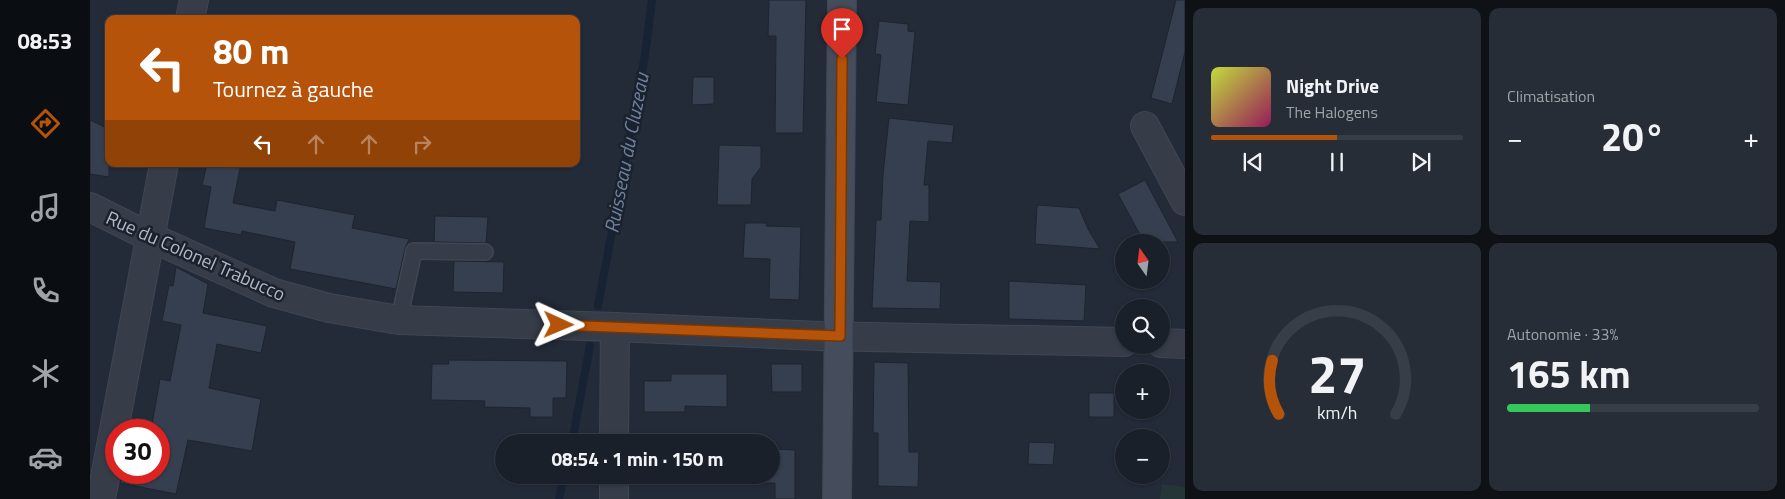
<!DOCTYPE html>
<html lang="fr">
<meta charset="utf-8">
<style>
body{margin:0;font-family:"Titillium Web",sans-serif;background:#272d36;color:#f1f3f6;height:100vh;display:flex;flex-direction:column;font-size:19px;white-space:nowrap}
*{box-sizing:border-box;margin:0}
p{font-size:16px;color:#9fa3a8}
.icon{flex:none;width:28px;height:28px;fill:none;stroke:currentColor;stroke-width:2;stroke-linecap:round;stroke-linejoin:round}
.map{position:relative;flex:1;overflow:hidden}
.sheet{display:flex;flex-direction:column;gap:8px;padding:8px;background:#0e1217;width:600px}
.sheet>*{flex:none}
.hud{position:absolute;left:15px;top:15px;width:475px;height:152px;border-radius:10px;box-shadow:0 1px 4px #0004,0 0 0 1px #383e47;background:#b45309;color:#fff;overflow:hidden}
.needle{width:32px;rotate:346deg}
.fabs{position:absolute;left:1025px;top:234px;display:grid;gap:10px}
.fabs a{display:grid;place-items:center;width:55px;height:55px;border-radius:50%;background:#1a202a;box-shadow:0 1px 4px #0004,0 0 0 1px #383e47;font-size:25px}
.speed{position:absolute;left:15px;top:419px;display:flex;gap:10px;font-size:25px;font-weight:700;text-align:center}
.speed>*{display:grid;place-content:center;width:65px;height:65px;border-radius:50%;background:#1a202a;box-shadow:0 1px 4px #0004,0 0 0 1px #383e47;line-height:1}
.speed .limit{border:8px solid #d22;background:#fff;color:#111}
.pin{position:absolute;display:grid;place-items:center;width:42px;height:42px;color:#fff;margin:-51px -21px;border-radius:50% 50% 50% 0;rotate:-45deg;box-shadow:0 0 5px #0007}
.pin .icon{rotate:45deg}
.me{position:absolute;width:55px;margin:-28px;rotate:91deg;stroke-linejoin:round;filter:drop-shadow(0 0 4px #0008)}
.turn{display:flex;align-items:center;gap:18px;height:105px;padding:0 25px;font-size:22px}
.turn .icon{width:65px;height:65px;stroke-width:2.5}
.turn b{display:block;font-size:35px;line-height:42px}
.lanes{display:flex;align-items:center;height:48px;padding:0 25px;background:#0003;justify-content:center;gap:25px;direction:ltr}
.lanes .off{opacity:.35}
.big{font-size:38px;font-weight:700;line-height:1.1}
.sheet .tile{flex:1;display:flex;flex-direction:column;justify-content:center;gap:8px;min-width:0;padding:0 18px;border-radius:10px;background:#272d36}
.sheet .dial{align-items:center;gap:0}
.dial svg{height:130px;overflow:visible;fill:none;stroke:#383e47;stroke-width:7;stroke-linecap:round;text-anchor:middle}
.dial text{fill:#f1f3f6;stroke:none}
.song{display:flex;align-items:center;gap:15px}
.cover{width:60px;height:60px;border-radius:8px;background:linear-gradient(135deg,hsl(70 70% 55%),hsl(330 70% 35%))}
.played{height:5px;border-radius:2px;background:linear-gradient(90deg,#b45309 50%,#383e47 50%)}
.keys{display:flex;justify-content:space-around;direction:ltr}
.heat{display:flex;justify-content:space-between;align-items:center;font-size:28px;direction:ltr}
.charge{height:8px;border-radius:4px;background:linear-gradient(90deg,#34c759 33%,#383e47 0)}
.sheet .tiles{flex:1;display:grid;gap:8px;grid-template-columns:repeat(2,1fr)}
.trip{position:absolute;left:405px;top:434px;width:285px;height:50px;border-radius:25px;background:#1a202a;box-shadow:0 1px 4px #0004,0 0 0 1px #383e47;font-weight:700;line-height:50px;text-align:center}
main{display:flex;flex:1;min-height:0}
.dock{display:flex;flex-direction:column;width:90px;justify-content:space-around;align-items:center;background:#0a0d11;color:#9fa3a8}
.dock .icon{width:35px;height:35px}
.dock .active{color:#b45309}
.dock b{font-size:22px;color:#f1f3f6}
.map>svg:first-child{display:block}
.green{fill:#253639}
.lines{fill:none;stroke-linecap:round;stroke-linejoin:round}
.stream{stroke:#172235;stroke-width:8}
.building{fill:#353f4f;stroke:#1e242f}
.lane-casing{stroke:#404652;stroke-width:18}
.street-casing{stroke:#404652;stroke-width:30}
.secondary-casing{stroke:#404652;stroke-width:30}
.lane{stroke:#363d48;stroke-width:15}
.street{stroke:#363d48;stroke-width:28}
.secondary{stroke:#454c5b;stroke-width:28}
.route-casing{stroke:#753606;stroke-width:12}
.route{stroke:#b45309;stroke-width:9}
.labels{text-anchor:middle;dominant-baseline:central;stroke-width:5;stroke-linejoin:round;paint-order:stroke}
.street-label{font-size:19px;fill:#b1b8c5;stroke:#1c222d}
.water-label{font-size:20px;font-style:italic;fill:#6d81a1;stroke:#1c222d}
</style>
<main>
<nav class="dock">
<b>08:53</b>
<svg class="icon active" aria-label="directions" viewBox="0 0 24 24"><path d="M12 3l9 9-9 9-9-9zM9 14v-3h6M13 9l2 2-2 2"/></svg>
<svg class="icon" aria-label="music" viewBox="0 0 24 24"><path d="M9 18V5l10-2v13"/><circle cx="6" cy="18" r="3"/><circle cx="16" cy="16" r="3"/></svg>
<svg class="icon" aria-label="phone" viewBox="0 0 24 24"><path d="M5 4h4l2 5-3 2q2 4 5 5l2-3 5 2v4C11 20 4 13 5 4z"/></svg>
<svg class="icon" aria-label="climate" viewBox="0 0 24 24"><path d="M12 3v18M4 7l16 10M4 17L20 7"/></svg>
<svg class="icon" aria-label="car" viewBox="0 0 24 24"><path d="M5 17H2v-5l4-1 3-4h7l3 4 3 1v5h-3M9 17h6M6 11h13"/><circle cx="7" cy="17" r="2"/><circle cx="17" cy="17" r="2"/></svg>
</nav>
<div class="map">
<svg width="1095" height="499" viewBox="0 0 1095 499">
<rect width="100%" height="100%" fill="#232b38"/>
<polygon class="green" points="1072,484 1095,487 1095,499 1070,499"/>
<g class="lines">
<g class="stream">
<polyline points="508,306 555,55 562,0"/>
<polyline points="482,442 500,346"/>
<polyline points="469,499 474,475"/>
</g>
</g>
<g class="building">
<polygon points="679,0 716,0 713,133 685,133 686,36 678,36"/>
<polygon points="1086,0 1095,0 1095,52 1082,104 1061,98"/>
<polygon points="789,21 818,24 818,31 825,32 818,105 786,102 791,55 785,54"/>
<polygon points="603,77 624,77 624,104 602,105"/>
<polygon points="799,118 864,125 862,143 838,141 834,185 839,185 839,222 820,221 817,281 851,282 850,309 782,308 786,220 791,220 793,174"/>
<polygon points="0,120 19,129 19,177 0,174"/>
<polygon points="629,145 671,146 671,167 662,179 661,205 627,205"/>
<polygon points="117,164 151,164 143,203 185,211 187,200 265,215 262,228 319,239 315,249 306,289 200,269 205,242 152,231 151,235 114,228 121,187 112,185"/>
<polygon points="1055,180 1088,242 1054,242 1028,194"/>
<polygon points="947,205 989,208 998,229 1010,249 945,244"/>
<polygon points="345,216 398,217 396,243 344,242"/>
<polygon points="655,223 677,223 676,226 711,227 709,300 679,299 680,259 653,258"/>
<polygon points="364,261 414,262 413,293 363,292"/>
<polygon points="86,267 118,284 113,313 177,326 171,353 127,344 119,388 171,399 162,451 98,440 86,494 30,483 32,472 69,472 69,430 61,430 70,379 80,381 91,325 72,321 79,285 83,286"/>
<polygon points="919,281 996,285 994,321 919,319"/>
<polygon points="358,360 477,361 476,398 463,398 463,417 440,417 440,408 394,407 395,401 341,400 342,364 359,364"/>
<polygon points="784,362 818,363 819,452 829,452 828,487 788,486 788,433 783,433"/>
<polygon points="681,364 712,364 712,392 682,392"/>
<polygon points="581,374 637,374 637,407 595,406 595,412 554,412 554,381 581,381"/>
<rect x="999" y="393" width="25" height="24"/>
<polygon points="939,442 965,443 963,465 938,464"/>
<polygon points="681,449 705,450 705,499 685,499 685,483 665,483 665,475 681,475"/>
</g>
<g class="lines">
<defs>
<polyline id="lane" points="309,320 324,251 395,252"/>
<g id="street">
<polyline points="100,19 104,0"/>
<polyline points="1055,126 1095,201"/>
<polyline points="0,207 60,237 184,293 239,308 309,320 525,327 730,336 1034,342"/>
<polyline points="1071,343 1095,344"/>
<polyline points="524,442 525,327"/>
<polyline points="11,499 74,164"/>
<polyline points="524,499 524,475"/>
</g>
<polyline id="secondary" points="747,499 752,0"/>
</defs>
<use href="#lane" class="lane-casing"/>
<use href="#street" class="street-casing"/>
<use href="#secondary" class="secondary-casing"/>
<use href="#lane" class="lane"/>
<use href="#street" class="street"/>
<use href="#secondary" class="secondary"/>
</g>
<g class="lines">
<defs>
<polyline id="route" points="469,325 750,336 752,59"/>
</defs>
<use href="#route" class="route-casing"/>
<use href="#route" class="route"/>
</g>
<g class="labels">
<g class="street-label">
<text transform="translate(106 255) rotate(24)">Rue du Colonel Trabucco</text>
</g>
<g class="water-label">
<text transform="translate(536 153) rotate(-79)">Ruisseau du Cluzeau</text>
</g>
</g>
</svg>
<div class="fabs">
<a><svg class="needle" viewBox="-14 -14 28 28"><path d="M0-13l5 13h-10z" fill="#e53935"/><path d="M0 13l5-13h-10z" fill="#9fa3a8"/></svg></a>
<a><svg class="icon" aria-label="search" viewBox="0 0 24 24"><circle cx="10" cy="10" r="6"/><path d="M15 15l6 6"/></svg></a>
<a>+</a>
<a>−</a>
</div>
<div class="speed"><div class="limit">30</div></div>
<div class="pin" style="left:752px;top:59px;background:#d93025"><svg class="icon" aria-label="arrive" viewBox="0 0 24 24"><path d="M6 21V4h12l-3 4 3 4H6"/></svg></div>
<svg class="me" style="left:469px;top:325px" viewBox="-20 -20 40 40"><path d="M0-17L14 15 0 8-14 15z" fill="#b45309" stroke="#fff" stroke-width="4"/></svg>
<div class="trip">08:54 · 1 min · 150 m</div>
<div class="hud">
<div class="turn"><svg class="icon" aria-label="left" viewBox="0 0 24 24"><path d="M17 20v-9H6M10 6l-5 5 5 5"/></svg><div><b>80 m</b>Tournez à gauche</div></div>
<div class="lanes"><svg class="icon" aria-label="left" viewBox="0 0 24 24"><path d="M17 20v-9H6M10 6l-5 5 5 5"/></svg><svg class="icon off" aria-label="ahead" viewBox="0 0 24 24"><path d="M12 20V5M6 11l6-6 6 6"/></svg><svg class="icon off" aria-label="ahead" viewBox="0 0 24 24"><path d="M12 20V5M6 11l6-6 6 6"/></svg><svg class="icon off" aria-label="right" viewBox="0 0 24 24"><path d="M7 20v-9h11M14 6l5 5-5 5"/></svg></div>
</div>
</div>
<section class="sheet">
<div class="tiles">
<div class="tile">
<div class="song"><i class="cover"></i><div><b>Night Drive</b><p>The Halogens</p></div></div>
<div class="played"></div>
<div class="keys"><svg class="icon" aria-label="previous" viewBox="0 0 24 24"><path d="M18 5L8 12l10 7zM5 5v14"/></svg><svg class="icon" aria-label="pause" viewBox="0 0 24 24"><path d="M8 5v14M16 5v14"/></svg><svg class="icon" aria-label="next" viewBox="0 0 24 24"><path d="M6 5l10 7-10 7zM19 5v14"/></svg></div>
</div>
<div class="tile"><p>Climatisation</p>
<div class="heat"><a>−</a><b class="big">20°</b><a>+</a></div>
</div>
<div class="tile dial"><svg viewBox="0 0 100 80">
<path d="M14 69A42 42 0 1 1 86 69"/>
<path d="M14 69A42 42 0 0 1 10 36" stroke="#b45309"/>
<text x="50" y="56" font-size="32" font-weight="700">27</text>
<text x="50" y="72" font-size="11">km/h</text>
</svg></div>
<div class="tile"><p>Autonomie · 33%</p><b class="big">165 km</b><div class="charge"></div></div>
</div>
</section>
</main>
